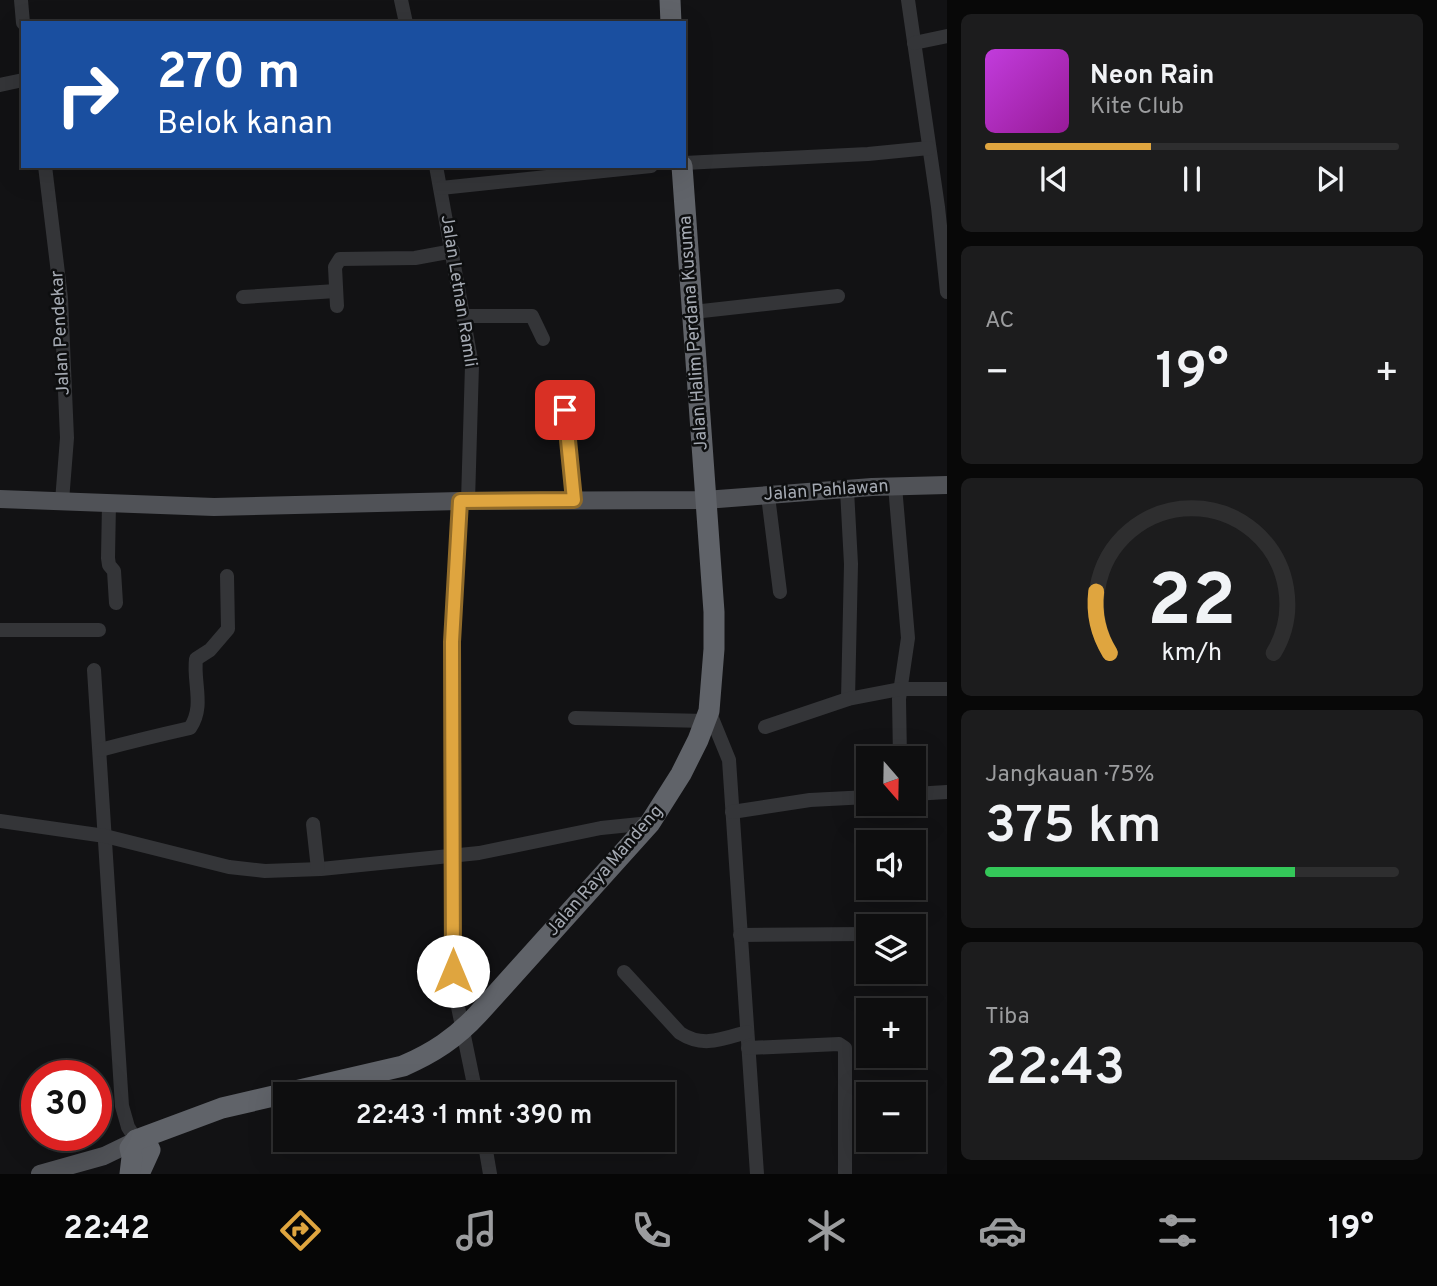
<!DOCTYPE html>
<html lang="id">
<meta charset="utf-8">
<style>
body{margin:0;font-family:Overpass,sans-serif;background:#1c1c1d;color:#f1f3f6;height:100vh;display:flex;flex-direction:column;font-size:26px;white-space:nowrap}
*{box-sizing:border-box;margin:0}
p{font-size:23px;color:#9b9c9e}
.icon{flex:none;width:38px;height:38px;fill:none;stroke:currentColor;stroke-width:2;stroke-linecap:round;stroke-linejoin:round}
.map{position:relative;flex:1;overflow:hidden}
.details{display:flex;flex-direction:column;gap:14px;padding:14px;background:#080808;width:490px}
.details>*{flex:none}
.banner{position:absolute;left:21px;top:21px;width:665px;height:147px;border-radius:0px;box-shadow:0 7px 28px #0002,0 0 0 2px #2e2e2f;background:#1a4fa0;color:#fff;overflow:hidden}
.needle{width:46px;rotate:160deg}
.controls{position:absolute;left:856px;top:746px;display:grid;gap:14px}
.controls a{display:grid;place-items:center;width:70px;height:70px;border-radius:0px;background:#0e0e0f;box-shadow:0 7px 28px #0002,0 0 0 2px #2e2e2f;font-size:35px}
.speed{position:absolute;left:21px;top:1060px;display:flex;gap:14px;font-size:35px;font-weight:700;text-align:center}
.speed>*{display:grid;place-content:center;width:91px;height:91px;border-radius:50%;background:#0e0e0f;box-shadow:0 7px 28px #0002,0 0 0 2px #2e2e2f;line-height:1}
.speed .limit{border:10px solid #d22;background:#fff;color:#111}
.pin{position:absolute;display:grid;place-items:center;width:60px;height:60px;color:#fff;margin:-30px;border-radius:14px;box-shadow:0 4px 10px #0006}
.me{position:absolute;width:77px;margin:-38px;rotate:0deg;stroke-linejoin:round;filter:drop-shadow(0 0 5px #0008)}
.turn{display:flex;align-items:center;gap:24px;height:147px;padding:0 21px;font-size:32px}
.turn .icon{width:91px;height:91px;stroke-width:2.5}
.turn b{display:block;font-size:49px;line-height:60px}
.big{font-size:52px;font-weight:600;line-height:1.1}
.details .card{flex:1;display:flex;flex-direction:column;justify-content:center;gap:10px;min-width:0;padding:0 24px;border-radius:10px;background:#1c1c1d}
.details .dial{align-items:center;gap:0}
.dial svg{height:182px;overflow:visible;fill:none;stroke:#2e2e2f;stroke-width:7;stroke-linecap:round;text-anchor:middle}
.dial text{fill:#f1f3f6;stroke:none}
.song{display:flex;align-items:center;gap:21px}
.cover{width:84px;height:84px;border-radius:10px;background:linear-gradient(135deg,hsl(290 70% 55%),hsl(300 70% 35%))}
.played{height:7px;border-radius:4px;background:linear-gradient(90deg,#dfa53f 40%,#2e2e2f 40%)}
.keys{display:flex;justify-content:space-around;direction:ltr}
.heat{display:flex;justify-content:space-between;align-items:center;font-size:38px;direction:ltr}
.charge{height:10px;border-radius:5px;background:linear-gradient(90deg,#34c759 75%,#2e2e2f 0)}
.trip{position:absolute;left:273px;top:1082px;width:402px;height:70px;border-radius:0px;background:#0e0e0f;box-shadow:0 7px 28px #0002,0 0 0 2px #2e2e2f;font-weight:600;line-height:70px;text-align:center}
.menu{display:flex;height:112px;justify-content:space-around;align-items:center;background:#060606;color:#9b9c9e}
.menu .icon{width:49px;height:49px}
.menu .selected{color:#dfa53f}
.menu b{font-size:32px;color:#f1f3f6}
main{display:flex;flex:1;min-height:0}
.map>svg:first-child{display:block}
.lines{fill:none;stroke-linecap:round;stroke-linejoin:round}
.minor{stroke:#343538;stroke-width:14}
.major{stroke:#505257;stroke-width:18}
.highway{stroke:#606369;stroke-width:21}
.route-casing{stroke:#916b29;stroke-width:18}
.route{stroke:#dfa53f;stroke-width:12}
.labels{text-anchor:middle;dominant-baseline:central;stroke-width:5;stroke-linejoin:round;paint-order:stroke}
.street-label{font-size:18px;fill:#a5aab3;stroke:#0d0e0f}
</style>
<main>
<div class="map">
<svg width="947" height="1174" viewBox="0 0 947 1174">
<rect width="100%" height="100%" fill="#121214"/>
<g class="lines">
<g class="minor">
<polyline points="21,0 23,23"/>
<polyline points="401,0 406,23"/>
<polyline points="908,0 938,207 947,292"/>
<polyline points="914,43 947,36"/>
<polyline points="0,85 23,80"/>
<polyline points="684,163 868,154 929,148"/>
<polyline points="45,166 61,298 67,438 62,501"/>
<polyline points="436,166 472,365 468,501"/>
<polyline points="441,188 651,166"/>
<polyline points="243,297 336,291"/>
<polyline points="337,306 335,267 340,259 415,258 453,251"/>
<polyline points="693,312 838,296"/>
<polyline points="465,316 532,316 543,339"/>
<polyline points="565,410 574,500"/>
<polyline points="895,486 908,638 899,699 900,758"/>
<polyline points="847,490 851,564 848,699"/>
<polyline points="768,496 780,592"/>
<polyline points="460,501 452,642 454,971 457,1002 476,1094"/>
<polyline points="109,503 108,558 109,565 114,571 116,603"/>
<polyline points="0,630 99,630"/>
<polyline points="94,670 122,1106 128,1127 136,1140"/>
<polyline points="709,711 729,760 757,1174"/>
<polyline points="575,718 706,721"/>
<polyline points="765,727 848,699 900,689 947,689"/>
<path d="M 100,750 C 130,742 159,735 190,728 C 205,706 193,683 196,659 L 210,650 L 228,629 L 227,576"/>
<polyline points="914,794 947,792"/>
<polyline points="732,812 810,800 868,797"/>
<polyline points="0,821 105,836 229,867 265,871 321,869 479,853 601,828 650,823"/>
<polyline points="313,824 318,869"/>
<polyline points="740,935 868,934"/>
<path d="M 624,972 L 680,1033 C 703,1048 722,1039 747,1032"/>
<polyline points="748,1048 839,1044 845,1048 845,1174"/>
<polyline points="484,1139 490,1174"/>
</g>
<g class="major">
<polyline points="0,499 214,507 460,501 705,500 872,487 947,485"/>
<polyline points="40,1174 104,1156 133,1142"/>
</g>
<g class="highway">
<polyline points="670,0 671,23"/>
<polyline points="136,1140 146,1142 150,1150 139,1174"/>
<path d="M 130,1174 L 132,1157 L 130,1148 L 136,1140 L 222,1108 L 403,1066 C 433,1053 456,1038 478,1014 L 650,823 L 681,774 L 698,740 L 709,711 L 714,649 L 714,612 L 682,166"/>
</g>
</g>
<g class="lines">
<defs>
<polyline id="route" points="453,971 452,642 460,501 574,500 565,410"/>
</defs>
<use href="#route" class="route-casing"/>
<use href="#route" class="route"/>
</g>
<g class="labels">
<g class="street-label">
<text transform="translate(458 291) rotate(81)">Jalan Letnan Ramli</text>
<text transform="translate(61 333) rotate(-93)">Jalan Pendekar</text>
<text transform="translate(694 333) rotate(-94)">Jalan Halim Perdana Kusuma</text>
<text transform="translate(826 491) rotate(-4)">Jalan Pahlawan</text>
<text transform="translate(605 871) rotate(-49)">Jalan Raya Mandeng</text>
</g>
</g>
</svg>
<div class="controls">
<a><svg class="needle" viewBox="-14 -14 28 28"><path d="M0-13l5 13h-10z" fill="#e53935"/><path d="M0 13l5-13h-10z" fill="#9b9c9e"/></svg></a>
<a><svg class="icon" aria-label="sound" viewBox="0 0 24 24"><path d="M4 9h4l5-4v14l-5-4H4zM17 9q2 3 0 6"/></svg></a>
<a><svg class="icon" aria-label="layers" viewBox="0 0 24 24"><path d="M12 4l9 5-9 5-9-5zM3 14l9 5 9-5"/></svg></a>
<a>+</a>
<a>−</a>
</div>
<div class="speed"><div class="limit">30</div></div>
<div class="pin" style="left:565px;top:410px;background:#d93025"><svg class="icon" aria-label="arrive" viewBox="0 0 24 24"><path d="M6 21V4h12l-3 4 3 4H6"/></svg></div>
<svg class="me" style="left:453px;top:971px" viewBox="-20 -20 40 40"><circle r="19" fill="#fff"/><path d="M0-13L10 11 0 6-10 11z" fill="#dfa53f"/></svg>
<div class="trip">22:43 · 1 mnt · 390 m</div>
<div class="banner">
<div class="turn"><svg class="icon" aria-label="right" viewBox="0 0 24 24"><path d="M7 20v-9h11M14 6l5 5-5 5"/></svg><div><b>270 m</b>Belok kanan</div></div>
</div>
</div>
<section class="details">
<div class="card">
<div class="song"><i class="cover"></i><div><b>Neon Rain</b><p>Kite Club</p></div></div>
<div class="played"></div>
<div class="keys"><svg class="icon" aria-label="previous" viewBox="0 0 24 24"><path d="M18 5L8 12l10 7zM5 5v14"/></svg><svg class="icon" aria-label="pause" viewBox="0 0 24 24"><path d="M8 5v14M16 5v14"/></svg><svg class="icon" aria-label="next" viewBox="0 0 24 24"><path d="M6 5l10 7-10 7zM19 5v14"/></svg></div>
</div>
<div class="card"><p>AC</p>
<div class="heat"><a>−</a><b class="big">19°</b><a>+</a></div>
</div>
<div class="card dial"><svg viewBox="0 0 100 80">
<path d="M14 69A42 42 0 1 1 86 69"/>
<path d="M14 69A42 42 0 0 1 8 42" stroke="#dfa53f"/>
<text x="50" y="56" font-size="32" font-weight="700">22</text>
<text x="50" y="72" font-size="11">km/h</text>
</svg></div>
<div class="card"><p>Jangkauan · 75%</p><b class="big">375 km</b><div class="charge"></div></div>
<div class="card"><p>Tiba</p><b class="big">22:43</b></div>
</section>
</main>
<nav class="menu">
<b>22:42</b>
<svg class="icon selected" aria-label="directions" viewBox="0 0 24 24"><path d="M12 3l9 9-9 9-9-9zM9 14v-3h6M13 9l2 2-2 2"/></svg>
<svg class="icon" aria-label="music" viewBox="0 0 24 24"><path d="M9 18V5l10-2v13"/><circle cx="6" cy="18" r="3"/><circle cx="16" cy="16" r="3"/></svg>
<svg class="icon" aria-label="phone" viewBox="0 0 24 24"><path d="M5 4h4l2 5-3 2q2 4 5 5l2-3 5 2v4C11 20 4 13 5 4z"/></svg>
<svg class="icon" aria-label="climate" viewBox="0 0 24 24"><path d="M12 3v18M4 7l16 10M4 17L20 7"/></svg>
<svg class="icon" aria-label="car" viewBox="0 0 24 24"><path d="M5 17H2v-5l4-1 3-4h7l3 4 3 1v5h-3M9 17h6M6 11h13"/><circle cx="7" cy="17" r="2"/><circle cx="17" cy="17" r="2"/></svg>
<svg class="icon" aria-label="filters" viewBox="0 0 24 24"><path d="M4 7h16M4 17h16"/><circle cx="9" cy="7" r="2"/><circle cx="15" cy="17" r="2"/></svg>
<b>19°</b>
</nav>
